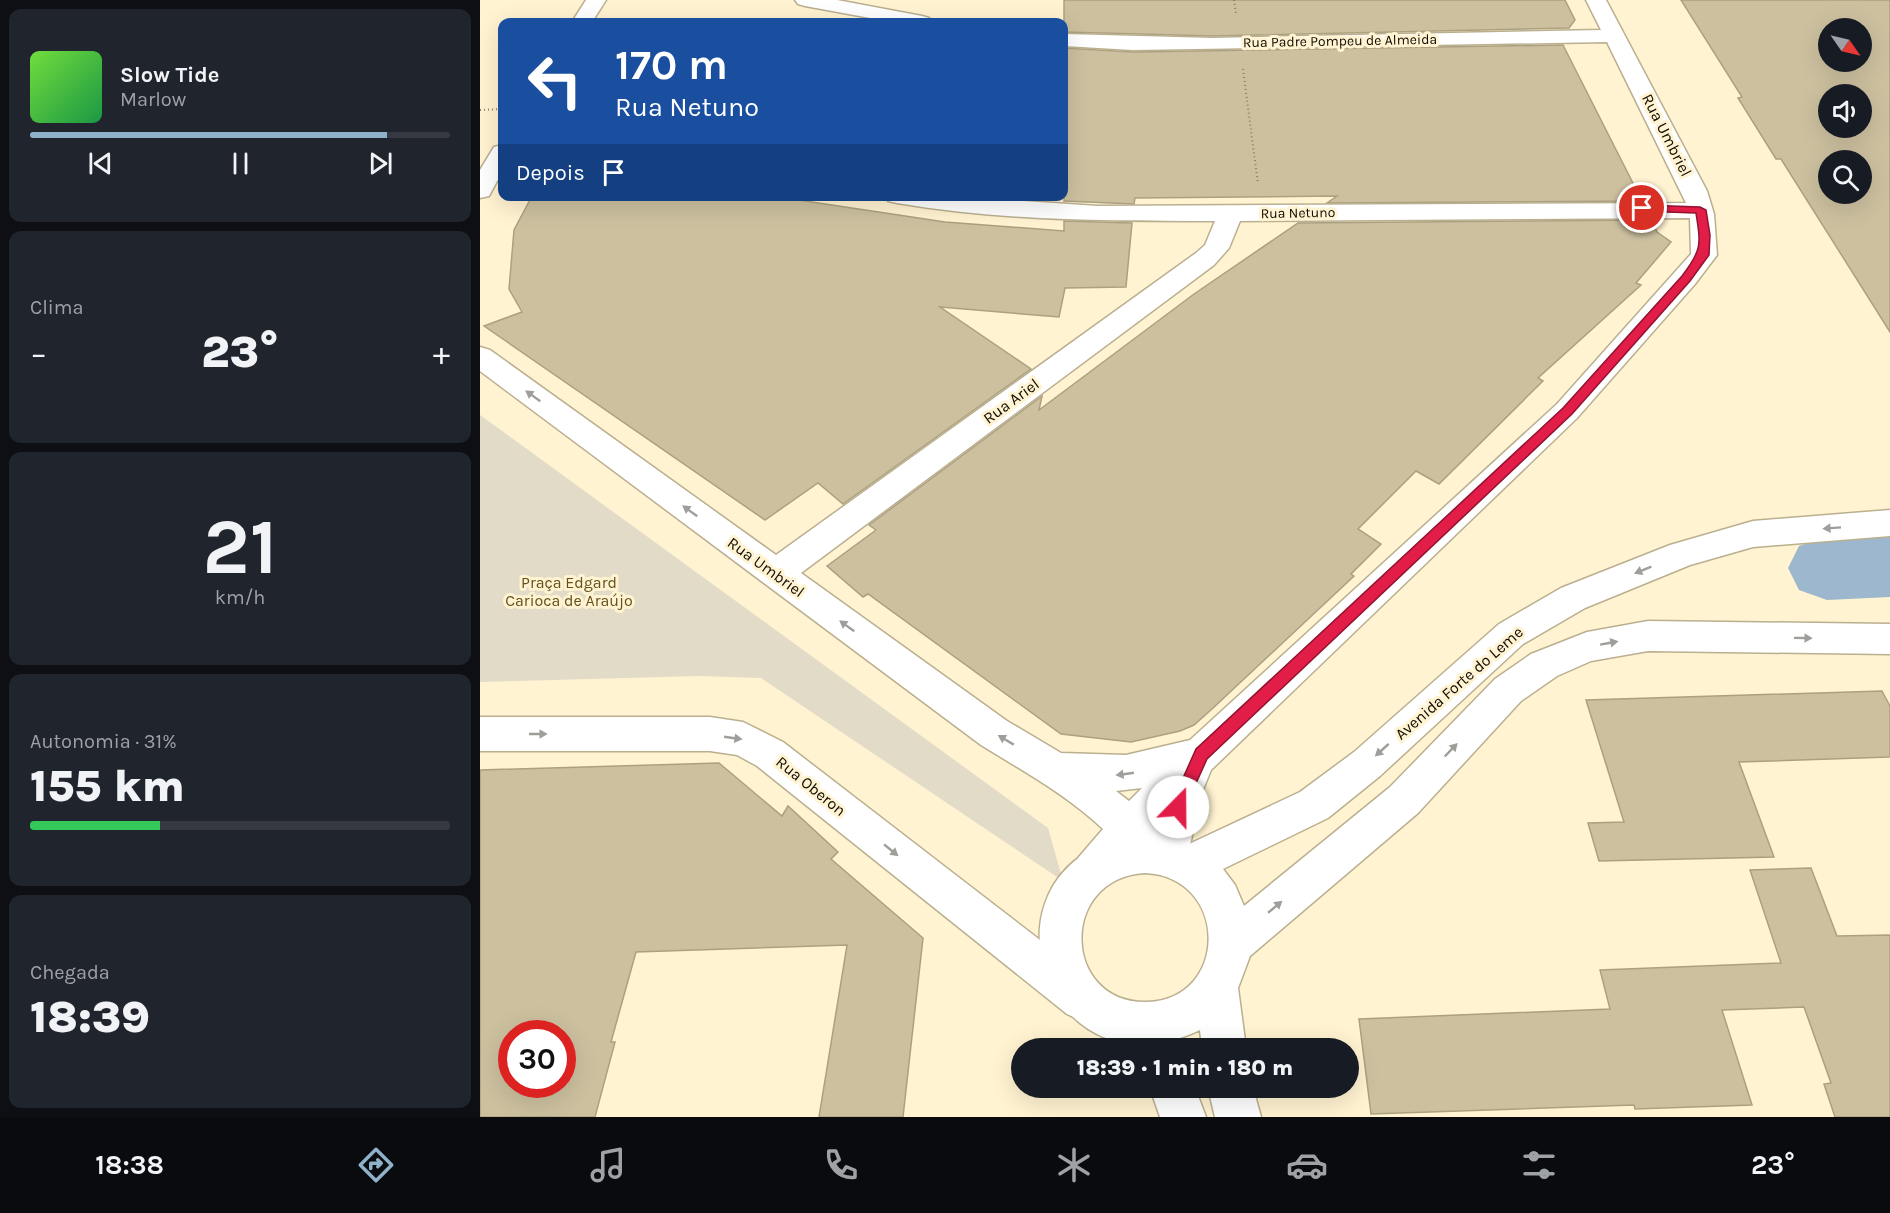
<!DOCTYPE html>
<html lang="pt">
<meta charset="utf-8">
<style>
body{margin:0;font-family:Karla,sans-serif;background:#20242c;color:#f1f3f6;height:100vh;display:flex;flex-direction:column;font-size:22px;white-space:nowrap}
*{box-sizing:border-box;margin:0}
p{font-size:20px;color:#9ea1a6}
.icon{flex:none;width:33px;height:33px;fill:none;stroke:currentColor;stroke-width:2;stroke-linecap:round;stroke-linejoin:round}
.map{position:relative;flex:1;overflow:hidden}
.details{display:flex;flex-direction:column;gap:9px;padding:9px;background:#0d0f14;width:480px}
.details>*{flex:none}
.banner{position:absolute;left:18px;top:18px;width:570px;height:183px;border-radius:12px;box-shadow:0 6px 24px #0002;background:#1a4fa0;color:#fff;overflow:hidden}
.needle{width:39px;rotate:124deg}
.fabs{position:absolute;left:1338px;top:18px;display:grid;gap:12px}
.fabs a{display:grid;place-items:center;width:54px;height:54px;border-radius:50%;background:#171b24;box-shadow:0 6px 24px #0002;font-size:30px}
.speed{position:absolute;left:18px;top:1020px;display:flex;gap:12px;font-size:30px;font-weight:700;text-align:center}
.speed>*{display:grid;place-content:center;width:78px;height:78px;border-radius:50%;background:#171b24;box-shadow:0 6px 24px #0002;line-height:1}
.speed .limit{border:9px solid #d22;background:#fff;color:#111}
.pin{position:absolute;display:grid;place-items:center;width:51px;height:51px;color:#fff;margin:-26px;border:3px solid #fff;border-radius:50%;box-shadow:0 2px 6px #0007}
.me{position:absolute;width:66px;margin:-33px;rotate:22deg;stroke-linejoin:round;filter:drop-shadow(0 0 4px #0008)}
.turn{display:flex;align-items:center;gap:21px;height:126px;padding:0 18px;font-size:27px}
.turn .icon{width:78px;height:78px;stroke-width:2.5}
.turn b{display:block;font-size:42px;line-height:51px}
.then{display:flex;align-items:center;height:57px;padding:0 18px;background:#0003;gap:12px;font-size:22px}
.big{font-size:45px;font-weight:800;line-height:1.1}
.details .tile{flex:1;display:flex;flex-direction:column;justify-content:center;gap:9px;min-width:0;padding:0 21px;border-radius:12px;background:#20242c}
.details .dial{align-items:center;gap:0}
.dial b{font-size:78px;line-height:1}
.song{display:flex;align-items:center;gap:18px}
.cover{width:72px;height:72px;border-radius:9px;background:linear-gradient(135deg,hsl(100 70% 55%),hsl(140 70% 35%))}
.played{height:6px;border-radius:3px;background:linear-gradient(90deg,#8fb2ca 85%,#363941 85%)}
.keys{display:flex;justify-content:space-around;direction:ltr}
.heat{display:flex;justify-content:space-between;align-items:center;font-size:33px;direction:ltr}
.charge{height:9px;border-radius:4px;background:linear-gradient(90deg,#34c759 31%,#363941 0)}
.trip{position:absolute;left:531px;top:1038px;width:348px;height:60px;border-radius:30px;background:#171b24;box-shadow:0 6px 24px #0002;font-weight:800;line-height:60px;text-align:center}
.menu{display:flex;height:96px;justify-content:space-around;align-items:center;background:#090b0e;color:#9ea1a6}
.menu .icon{width:42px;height:42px}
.menu .active{color:#8fb2ca}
.menu b{font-size:27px;color:#f1f3f6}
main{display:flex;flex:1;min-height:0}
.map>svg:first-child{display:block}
.green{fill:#e2dbc7}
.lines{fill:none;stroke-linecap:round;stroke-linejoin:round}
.river{fill:#9db7ce;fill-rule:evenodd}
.building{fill:#ccc09f;stroke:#aba080;stroke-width:1.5;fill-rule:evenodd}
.street-casing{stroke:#baaf8f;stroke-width:3}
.secondary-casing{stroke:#baaf8f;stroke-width:3}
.path{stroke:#867e69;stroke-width:2;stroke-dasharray:1 3;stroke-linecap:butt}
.street{fill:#fff;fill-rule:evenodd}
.secondary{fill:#fff;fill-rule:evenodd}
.oneway{fill:#9f9e9a}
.route{fill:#e11d48;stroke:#92132f;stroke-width:1.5}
.labels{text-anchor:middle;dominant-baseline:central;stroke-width:6;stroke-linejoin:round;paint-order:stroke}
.far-street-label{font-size:14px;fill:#100c03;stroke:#fff3d1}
.street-label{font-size:16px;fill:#100c03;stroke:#fff3d1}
.park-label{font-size:16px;fill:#63521e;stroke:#fff3d1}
</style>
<main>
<section class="details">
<div class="tile">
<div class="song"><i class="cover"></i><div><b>Slow Tide</b><p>Marlow</p></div></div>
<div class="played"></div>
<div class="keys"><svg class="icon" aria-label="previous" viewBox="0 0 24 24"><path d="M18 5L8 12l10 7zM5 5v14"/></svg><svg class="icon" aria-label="pause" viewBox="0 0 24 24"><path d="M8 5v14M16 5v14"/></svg><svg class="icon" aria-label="next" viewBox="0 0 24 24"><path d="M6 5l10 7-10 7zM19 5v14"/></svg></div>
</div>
<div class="tile"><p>Clima</p>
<div class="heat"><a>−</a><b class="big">23°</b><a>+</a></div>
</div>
<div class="tile dial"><b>21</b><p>km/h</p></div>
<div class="tile"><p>Autonomia · 31%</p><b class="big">155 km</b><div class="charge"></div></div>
<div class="tile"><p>Chegada</p><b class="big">18:39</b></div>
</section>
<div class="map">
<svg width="1410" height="1117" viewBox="0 0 1410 1117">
<rect width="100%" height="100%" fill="#fff3d1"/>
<polygon class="green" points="0,415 568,828 583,881 281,678 218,676 0,682"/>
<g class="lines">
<polygon class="river" points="1410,535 1410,597 1347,600 1319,590 1308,568 1319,546 1347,536"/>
</g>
<g class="building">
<polygon points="584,0 1085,0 1095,20 1089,28 733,36 584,32"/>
<path d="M 1201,0 L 1410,0 L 1410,332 L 1301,159 L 1296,159 L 1258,98 L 1262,97 ZM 1348,28 L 1382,28 L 1382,62 L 1348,62 ZM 1348,94 L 1382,94 L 1382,128 L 1348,128 ZM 1348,160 L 1382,160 L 1382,194 L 1348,194 Z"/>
<polygon points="1083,45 1162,201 847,203 857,196 655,198 654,204 584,201 584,48 653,52"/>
<polygon points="52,196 292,196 465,222 584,231 584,221 652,223 646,287 585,288 579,317 460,307 551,369 363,504 338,483 285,520 4,326 42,312 29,289 34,230"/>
<polygon points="1172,220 1177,232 1191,242 1156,283 1161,285 1058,378 1063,381 959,484 936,471 878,529 901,544 871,574 874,576 732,709 714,725 700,731 651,742 581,734 388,594 383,597 347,566 396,530 389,525 562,396 559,410 714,294 818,223"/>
<polygon points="1402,691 1410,706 1410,757 1259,762 1294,857 1119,861 1108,823 1144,822 1106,700"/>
<path d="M 239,763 L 302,816 L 308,806 L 358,852 L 351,859 L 443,938 L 423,1117 L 339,1117 L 367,945 L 156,952 L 131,1042 L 135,1042 L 115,1117 L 0,1117 L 0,770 ZM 32,1034 L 82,1034 L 82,1084 L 32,1084 Z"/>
<polygon points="1331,868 1357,936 1410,935 1410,1117 1355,1117 1344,1084 1351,1083 1324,1007 1242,1010 1272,1105 1155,1109 1154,1105 891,1114 879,1019 1130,1009 1120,970 1301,963 1270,870"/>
</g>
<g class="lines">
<defs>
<g id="street">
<polygon points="106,0 126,0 112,22 92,22"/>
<polygon points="315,0 357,0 442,16 449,18 452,22 412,22 325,6 318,4"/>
<path d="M 1106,0 L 1126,0 L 1227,191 L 1234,214 L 1237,255 L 1215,284 L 1097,418 L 731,770 L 720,797 L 708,855 L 702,869 L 688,874 L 674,869 L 670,859 L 664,861 L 651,856 L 626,886 L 612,892 L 598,886 L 592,872 L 598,858 L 623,829 C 587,795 543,771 501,745 L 0,371 L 0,347 L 10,350 L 296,555 L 716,253 L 725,245 L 735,221 C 628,221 523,221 417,203 L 408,201 L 405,196 L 466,196 L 618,206 L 1206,203 L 1127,42 L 653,50 L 584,46 L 584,34 L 733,38 L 1121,30 ZM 1210,218 L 1211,254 L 1077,404 L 710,740 L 646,755 L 581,753 L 527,721 L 321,573 L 734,265 L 749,248 L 760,221 ZM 662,788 L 649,801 L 636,791 Z"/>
<polygon points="22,145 22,172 9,196 0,198 0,170 14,147"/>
<polygon points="0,717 230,717 263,722 303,742 617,984 624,999 617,1014 602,1021 587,1014 277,766 257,755 230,751 0,751"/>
</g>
<g id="secondary">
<path d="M 1410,510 L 1410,536 L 1273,547 L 1210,565 L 1105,608 L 1043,644 L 900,776 L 848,818 L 743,869 L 755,885 L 764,906 L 910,787 L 1015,679 L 1051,654 L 1107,632 L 1168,621 L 1410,624 L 1410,654 L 1168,651 L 1111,661 L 1077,676 L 1041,701 L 938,813 L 770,956 L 758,988 L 766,1048 L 722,1048 L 720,1030 C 573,1100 497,895 624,844 C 653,833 678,833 707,845 L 820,792 L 874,752 L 1019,624 L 1081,588 L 1190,545 L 1273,521 ZM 665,873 C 750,877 749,1000 667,1002 C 582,1004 578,878 665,873 Z"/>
<polygon points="670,1088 715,1088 726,1117 680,1117"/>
<polygon points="728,1088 773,1088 781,1117 735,1117"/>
</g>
</defs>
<use href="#street" class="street-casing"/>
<use href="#secondary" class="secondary-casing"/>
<g class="path">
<polyline points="754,0 756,14"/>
<polyline points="763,69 778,184"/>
<polyline points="0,110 22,109"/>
</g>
<use href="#street" class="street"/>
<use href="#secondary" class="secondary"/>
</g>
<defs><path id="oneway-solid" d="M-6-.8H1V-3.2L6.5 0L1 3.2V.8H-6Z" transform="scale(1.5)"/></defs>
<g class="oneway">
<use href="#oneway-solid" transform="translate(53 396) rotate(-144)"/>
<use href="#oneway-solid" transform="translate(210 511) rotate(-144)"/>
<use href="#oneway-solid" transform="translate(1352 528) rotate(176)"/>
<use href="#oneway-solid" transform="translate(1163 570) rotate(158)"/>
<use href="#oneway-solid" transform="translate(367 626) rotate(-144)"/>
<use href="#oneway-solid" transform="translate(1323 638) rotate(1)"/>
<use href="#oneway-solid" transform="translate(1129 643) rotate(-10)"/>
<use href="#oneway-solid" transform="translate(58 734)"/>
<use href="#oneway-solid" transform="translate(253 738) rotate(8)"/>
<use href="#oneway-solid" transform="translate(526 740) rotate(-149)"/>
<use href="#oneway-solid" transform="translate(902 750) rotate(138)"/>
<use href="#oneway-solid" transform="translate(971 750) rotate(-46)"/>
<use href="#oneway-solid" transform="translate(645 774) rotate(172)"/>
<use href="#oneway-solid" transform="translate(411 850) rotate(39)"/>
<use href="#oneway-solid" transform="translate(795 907) rotate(-40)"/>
</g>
<path class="route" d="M 1162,205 L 1220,207 L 1226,210 L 1230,235 L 1229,255 L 1210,281 L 1092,414 L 727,759 L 703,812 L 698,815 L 692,812 L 690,807 L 716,749 L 1083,408 L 1202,276 C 1222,250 1221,245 1216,213 L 1158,211 L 1157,208 Z"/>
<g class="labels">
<g class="far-street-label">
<text transform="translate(860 41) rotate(-1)">Rua Padre Pompeu de Almeida</text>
<text transform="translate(818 213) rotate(-1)">Rua Netuno</text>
</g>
<g class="street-label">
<text transform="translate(1187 135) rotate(63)">Rua Umbriel</text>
<text transform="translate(531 401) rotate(-36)">Rua Ariel</text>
<text transform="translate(286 567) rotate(36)">Rua Umbriel</text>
<text transform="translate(979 683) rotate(-41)">Avenida Forte do Leme</text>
<text transform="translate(331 786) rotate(39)">Rua Oberon</text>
</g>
<g class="park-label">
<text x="89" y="582">Praça Edgard<tspan x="89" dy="18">Carioca de Araújo</tspan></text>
</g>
</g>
</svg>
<div class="fabs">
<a><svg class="needle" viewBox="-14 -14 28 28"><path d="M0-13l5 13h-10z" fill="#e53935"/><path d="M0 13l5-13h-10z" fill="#9ea1a6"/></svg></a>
<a><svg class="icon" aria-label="sound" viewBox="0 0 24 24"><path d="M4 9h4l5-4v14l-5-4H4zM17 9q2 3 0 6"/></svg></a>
<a><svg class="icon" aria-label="search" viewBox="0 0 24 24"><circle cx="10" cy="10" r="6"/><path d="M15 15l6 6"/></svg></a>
</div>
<div class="speed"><div class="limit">30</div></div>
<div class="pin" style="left:1162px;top:208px;background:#d93025"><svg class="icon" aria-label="arrive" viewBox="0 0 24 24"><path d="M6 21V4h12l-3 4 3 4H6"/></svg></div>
<svg class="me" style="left:698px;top:807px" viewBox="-20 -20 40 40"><circle r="19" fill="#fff"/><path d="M0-13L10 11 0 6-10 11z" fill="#e11d48"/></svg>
<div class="trip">18:39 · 1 min · 180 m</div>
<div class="banner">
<div class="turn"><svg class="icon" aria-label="left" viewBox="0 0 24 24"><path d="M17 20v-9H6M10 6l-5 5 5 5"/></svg><div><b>170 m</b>Rua Netuno</div></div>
<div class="then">Depois<svg class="icon" aria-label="arrive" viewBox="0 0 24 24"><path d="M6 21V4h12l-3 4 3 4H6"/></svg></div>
</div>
</div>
</main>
<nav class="menu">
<b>18:38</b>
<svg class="icon active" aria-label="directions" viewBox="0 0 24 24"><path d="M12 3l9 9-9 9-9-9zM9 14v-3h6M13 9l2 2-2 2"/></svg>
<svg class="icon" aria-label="music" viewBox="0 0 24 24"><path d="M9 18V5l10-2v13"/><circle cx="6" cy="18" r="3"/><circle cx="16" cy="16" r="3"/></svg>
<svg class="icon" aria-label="phone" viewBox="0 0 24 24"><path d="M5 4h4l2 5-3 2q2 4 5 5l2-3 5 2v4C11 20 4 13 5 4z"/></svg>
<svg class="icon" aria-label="climate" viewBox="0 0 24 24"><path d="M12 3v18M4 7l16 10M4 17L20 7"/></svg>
<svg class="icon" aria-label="car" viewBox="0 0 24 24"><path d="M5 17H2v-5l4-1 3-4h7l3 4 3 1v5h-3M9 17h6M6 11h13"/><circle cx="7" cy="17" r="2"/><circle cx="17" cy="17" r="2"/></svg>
<svg class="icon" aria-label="filters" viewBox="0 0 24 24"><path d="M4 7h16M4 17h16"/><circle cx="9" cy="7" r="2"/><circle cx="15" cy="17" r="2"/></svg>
<b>23°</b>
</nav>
